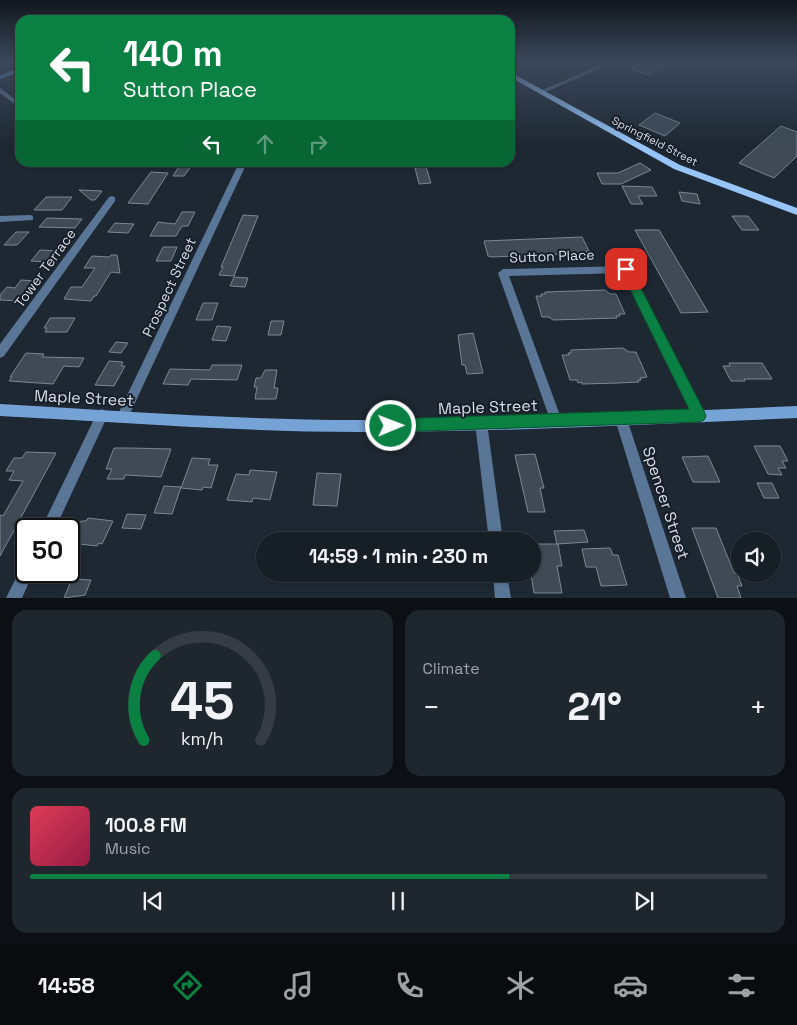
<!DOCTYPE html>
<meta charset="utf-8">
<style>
body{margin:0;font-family:"Space Grotesk",sans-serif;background:#1f272e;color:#f1f3f6;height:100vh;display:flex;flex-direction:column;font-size:19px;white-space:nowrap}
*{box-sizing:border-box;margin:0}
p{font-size:16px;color:#9ea2a7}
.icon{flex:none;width:28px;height:28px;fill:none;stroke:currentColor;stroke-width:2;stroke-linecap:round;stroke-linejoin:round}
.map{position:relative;height:598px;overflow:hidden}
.panel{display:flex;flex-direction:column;gap:12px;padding:12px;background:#0c1015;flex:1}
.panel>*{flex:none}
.banner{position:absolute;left:15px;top:15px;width:500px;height:152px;border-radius:15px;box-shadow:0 1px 4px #0004,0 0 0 1px #353c43;background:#0b8043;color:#fff;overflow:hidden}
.controls{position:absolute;left:731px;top:532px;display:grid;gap:10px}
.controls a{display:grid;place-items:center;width:50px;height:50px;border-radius:50%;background:#161e26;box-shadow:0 1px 4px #0004,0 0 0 1px #353c43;font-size:25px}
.speed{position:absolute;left:15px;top:518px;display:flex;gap:10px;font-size:25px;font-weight:700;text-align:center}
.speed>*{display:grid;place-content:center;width:65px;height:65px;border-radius:50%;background:#161e26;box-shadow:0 1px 4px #0004,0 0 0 1px #353c43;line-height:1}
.speed .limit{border:2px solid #111;border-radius:8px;background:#fff;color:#111}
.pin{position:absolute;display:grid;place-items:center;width:42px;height:42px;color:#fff;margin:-21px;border-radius:10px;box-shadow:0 2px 8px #0006}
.me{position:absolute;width:55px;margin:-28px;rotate:89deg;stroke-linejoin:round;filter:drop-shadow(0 0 4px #0008)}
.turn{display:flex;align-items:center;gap:18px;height:105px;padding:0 25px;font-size:22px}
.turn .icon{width:65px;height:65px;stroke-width:2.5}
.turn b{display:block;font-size:35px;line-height:42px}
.lanes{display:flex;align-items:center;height:48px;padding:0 25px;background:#0003;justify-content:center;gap:25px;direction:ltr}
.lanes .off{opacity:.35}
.big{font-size:38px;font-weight:700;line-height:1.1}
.panel .tile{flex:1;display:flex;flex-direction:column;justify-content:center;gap:8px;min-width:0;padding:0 18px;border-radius:15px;background:#1f272e}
.panel .dial{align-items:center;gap:0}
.dial svg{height:130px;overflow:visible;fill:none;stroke:#353c43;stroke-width:7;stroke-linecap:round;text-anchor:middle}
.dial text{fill:#f1f3f6;stroke:none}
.song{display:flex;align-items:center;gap:15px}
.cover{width:60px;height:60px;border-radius:8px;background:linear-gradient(135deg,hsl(350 70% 55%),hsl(340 70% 35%))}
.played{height:5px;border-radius:2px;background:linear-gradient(90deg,#0b8043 65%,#353c43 65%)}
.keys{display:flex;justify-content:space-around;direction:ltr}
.heat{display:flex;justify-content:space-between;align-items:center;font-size:28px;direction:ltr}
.panel .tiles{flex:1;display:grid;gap:12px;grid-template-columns:1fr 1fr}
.tile:last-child{grid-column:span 2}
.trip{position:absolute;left:256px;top:532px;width:285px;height:50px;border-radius:25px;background:#161e26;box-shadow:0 1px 4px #0004,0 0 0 1px #353c43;font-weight:700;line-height:50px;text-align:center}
.dock{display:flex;height:80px;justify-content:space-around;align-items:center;background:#090c0f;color:#9ea2a7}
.dock .icon{width:35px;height:35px}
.dock .current{color:#0b8043}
.dock b{font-size:22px;color:#f1f3f6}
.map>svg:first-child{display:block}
.building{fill:#3f4a56;stroke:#7b8794}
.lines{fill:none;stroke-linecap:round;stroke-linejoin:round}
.minor{fill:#5a7696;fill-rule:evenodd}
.secondary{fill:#76a3d6;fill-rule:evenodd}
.primary{fill:#97c5fa;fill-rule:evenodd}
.route{fill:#0b8043;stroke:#07532c}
.labels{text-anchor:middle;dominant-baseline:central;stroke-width:4;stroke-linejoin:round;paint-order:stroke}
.far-street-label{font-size:11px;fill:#d9dfe7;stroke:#151e29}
.street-label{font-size:14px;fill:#d9dfe7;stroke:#151e29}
.near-street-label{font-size:16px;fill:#d9dfe7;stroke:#151e29}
</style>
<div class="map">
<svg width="797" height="598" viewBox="0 0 797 598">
<rect width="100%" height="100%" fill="#1e2833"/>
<g class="building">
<polygon points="641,62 670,62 649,75 631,69"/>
<polygon points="655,113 680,123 665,136 639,125"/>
<polygon points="781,126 797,132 797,156 774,178 739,163"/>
<polygon points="640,163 651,170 621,184 602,184 597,173 618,173"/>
<polygon points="180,165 192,165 184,176 173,176"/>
<polygon points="426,167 431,183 419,184 415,168"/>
<polygon points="151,172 168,173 148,204 128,203"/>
<polygon points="622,186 652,187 657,196 638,196 643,204 631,204"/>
<polygon points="79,190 102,191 95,200 91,200"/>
<polygon points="679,192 697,194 700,204 682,201"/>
<polygon points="46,197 72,197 62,210 34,210"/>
<polygon points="182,212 195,212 188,226 182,226 176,236 150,236 158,222 175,224"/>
<polygon points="243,215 258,216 234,276 219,275 223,267 221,267"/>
<polygon points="732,216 748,216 759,230 742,230"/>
<polygon points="47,218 82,219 75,228 39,227"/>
<polygon points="115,223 134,224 128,233 108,232"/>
<polygon points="635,230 659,230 708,312 681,313"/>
<polygon points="16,232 29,232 17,245 4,245"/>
<polygon points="582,237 589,251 586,251 587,253 491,257 488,256 484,241"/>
<polygon points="163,247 177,247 171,261 156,261"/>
<polygon points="40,250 58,251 50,262 31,261"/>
<polygon points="111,255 117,255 120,273 111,272 96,296 94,296 91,301 64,299 71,287 82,287 95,268 84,268 92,256 109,257"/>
<polygon points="234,277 248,278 245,287 230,286"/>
<polygon points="21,280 36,281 20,301 0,300 0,295 7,287 15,288"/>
<polygon points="605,290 610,294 616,294 625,314 619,314 620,316 616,316 617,318 553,320 549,317 542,317 536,296 542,296 541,294 545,294 545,292"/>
<polygon points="203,303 218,303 212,320 196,320"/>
<polygon points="50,318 75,318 67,332 45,332 47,328 44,328"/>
<polygon points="271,321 284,321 281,335 268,335"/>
<polygon points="217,326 231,327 226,341 212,340"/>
<polygon points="473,333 483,373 467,374 465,365 462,365 458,335"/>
<polygon points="116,342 128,343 121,353 109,352"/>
<polygon points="623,348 629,352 636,352 647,377 640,378 641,380 638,380 639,382 618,383 582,384 582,382 578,383 577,380 570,380 562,355 569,355 568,353 571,353 571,350"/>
<polygon points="26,353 44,354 42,357 84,358 79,367 64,366 53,384 9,381 12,377 10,377"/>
<polygon points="109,361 123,362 121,366 125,366 114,386 95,385"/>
<polygon points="729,363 762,363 772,379 744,379 745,381 731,381 723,366 730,366"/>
<polygon points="212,365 242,365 237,380 191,379 188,385 163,384 170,369 210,370"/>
<polygon points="265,370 277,370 274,388 278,388 276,399 255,399 257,387 254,387 256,378 261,378"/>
<polygon points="754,446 780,446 788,461 782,461 786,468 778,468 782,475 768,474"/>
<polygon points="114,448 131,448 171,449 161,477 125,475 124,479 107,479 112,469 106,469"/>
<polygon points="26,452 56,453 0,556 0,515 3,516 23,481 9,480 14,471 6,471 14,458 22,458"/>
<polygon points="535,454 544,488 540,488 545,512 528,512 515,455"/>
<polygon points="708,456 720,482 693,482 682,457"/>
<polygon points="192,458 210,459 208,465 218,465 211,488 203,487 202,490 181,488"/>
<polygon points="250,470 277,472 270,500 253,498 252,502 227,500 236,474 249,475"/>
<polygon points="317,473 341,474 337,506 313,505"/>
<polygon points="757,483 772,483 779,498 764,498"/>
<polygon points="164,486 181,487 172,514 154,513"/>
<polygon points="127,514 146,515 141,529 122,528"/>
<polygon points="88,518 113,521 102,544 99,543 97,546 70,543 81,521 86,521"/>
<polygon points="692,528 716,528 734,573 737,573 742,586 737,586 741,598 718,598"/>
<polygon points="584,530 588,542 557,544 554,531"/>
<polygon points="308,532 328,532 327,541 307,541"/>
<polygon points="532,544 558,544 562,566 557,566 562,593 534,593 531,574"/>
<polygon points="610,548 613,555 618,555 627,585 601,586 596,567 586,567 582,549"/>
<polygon points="72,579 91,580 85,595 64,598"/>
</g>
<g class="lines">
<g class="minor">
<polygon points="607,62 615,62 543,93 538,92"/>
<polygon points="0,88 20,103 20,108 0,93"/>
<polygon points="237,167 243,167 244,169 127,420 123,422 119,420 117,416 119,412"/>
<polygon points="112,196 115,197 115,201 4,356 0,358 0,344 109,197"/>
<polygon points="30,215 33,216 33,220 0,222 0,216"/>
<polygon points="626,266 631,269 703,412 705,416 703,420 699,422 695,420 623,273 509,276 562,421 560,425 556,427 552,425 498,273 503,269"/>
<polygon points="102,409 106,411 108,415 55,529 41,529 98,411"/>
<polygon points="621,413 625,415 627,419 686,598 670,598 615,419 617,415"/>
<polygon points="481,417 485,419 487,423 503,541 489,541 475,423 477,419"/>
<polygon points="26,564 26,571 34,571 22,598 6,598 22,566"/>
<polygon points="493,574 507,574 511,598 495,598"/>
</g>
<g class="secondary">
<polygon points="20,68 20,72 0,79 0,75"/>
<path d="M 0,404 C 120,411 240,420 360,420 C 506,420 652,412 797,406 L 797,418 C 652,424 506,432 360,432 C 240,432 120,422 0,416 Z"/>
</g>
<polygon class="primary" points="510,72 680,165 797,208 797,215 674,169 510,77"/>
</g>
<linearGradient id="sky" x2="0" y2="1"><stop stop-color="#10161c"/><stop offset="0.42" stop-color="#3b485b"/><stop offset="1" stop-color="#3b485b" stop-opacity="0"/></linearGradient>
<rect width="797" height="146" fill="url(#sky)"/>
<polygon class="route" points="626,265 631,269 704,411 706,416 704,420 699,422 391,432 386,430 384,426 386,421 391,419 689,409 620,269"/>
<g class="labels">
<g class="far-street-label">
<text transform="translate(655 141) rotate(27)">Springfield Street</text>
</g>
<g class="street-label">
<text transform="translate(552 256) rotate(-2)">Sutton Place</text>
<text transform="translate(45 268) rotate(-54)">Tower Terrace</text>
<text transform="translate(169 287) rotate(-65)">Prospect Street</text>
</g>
<g class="near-street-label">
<text transform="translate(84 398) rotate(3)">Maple Street</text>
<text transform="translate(488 407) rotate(-2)">Maple Street</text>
<text transform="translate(666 503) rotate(72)">Spencer Street</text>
</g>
</g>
</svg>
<div class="controls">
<a><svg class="icon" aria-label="sound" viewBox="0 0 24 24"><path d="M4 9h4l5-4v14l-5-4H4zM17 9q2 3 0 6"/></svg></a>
</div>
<div class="speed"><div class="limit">50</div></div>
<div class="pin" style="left:626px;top:269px;background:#d93025"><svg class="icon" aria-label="arrive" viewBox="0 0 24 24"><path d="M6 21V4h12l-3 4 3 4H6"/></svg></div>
<svg class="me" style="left:391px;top:426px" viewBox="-20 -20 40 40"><circle r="17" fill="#0b8043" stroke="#fff" stroke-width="3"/><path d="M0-11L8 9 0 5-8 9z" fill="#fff"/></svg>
<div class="trip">14:59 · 1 min · 230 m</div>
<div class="banner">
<div class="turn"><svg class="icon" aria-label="left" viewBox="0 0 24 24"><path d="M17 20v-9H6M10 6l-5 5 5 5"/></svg><div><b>140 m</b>Sutton Place</div></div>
<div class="lanes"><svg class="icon" aria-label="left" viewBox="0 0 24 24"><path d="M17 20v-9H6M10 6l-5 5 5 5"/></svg><svg class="icon off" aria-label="ahead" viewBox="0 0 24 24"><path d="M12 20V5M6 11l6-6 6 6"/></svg><svg class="icon off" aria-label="right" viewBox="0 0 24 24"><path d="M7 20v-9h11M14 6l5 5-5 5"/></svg></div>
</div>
</div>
<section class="panel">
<div class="tiles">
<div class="tile dial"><svg viewBox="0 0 100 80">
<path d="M14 69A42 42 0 1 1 86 69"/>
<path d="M14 69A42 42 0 0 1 21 17" stroke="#0b8043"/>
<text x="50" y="56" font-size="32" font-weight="700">45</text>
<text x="50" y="72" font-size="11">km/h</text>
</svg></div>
<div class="tile"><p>Climate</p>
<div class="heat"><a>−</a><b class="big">21°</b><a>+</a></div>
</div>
<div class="tile">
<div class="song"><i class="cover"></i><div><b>100.8 FM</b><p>Music</p></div></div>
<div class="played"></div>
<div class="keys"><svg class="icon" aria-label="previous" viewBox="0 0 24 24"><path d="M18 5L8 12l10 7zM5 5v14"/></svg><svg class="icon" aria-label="pause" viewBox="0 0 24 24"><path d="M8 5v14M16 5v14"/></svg><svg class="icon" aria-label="next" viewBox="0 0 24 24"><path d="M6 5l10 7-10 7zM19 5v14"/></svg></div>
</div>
</div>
</section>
<nav class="dock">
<b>14:58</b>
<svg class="icon current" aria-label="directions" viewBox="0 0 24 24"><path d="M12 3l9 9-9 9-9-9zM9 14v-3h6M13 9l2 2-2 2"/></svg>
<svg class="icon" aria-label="music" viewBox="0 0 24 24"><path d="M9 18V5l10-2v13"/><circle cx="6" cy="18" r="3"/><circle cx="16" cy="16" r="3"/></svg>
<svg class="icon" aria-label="phone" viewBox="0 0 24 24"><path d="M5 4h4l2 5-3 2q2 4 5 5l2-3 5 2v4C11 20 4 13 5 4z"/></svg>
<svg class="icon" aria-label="climate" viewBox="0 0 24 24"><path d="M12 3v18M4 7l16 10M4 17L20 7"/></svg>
<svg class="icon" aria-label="car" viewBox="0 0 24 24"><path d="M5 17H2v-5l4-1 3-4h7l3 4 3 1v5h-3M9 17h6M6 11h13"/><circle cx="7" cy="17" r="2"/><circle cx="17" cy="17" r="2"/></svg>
<svg class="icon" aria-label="filters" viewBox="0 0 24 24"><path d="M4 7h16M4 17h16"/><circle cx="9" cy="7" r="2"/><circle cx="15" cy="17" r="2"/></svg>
</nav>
